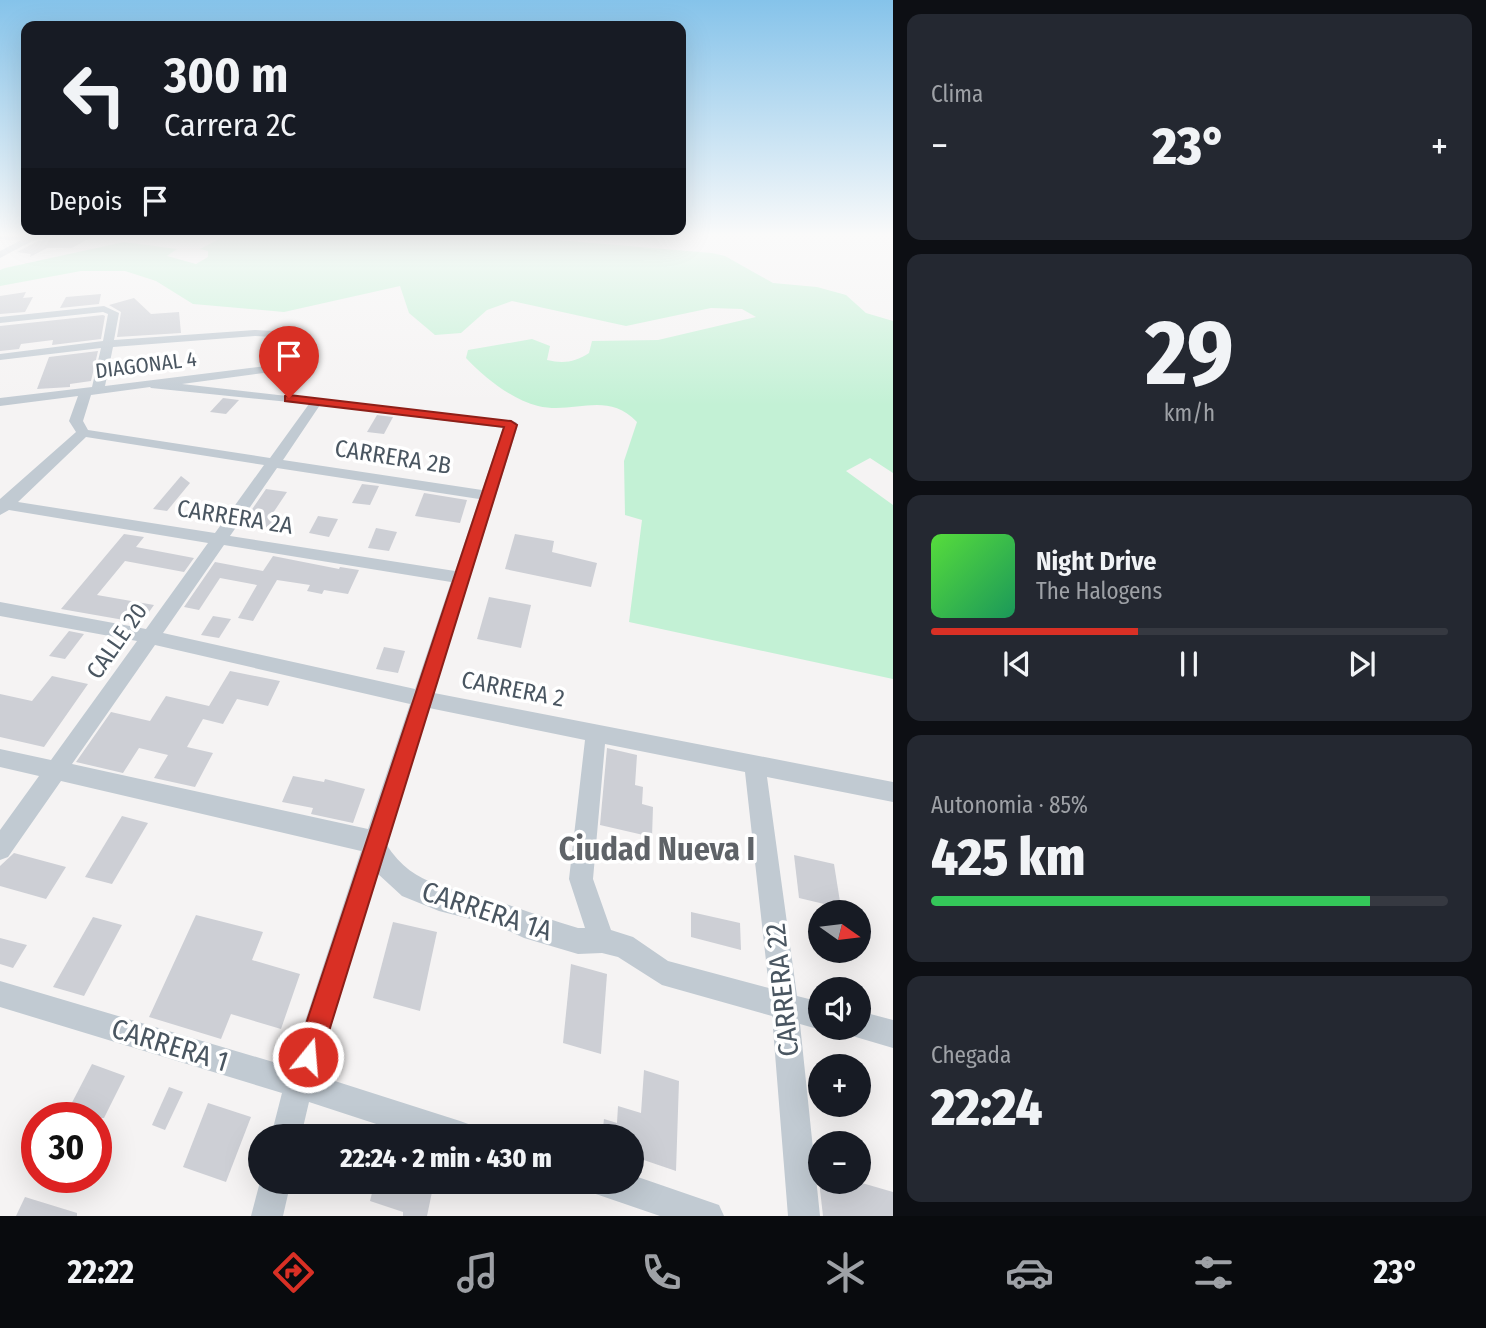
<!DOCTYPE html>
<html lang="pt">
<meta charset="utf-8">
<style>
body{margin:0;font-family:"Fira Sans Condensed",sans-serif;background:#242831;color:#f1f3f6;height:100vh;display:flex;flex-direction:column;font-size:26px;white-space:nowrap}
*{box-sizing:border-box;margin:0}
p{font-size:23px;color:#9ea1a6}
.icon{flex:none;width:38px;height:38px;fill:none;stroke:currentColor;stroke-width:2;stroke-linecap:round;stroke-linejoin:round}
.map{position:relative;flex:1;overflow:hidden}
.panel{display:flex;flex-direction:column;gap:14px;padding:14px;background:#0d0f14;width:593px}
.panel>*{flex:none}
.hud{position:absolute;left:21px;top:21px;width:665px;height:214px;border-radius:14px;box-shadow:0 7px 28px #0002;background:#171b24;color:#f1f3f6;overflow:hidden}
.needle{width:46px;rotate:104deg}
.controls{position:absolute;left:808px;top:900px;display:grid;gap:14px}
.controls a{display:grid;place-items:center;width:63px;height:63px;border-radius:50%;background:#171b24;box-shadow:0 7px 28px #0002;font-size:35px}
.speed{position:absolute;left:21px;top:1102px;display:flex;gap:14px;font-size:35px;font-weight:700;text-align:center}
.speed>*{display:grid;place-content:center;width:91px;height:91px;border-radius:50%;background:#171b24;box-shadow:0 7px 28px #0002;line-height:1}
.speed .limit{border:10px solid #d22;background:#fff;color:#111}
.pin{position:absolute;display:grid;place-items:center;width:60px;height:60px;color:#fff;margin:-72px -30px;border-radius:50% 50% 50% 0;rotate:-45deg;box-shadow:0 0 7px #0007}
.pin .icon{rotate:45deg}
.me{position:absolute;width:77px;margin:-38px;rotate:17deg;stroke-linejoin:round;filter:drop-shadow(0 0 5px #0008)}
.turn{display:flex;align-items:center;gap:24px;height:147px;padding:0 28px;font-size:32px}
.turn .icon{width:91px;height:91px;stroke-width:2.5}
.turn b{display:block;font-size:49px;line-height:60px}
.then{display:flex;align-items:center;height:66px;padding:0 28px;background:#0003;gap:14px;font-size:26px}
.big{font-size:52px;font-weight:800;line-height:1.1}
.panel .widget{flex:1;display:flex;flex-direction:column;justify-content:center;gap:10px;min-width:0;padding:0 24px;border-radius:14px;background:#242831}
.panel .dial{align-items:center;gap:0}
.dial b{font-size:91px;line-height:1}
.song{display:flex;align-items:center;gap:21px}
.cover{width:84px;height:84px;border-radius:10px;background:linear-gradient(135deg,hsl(110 70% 55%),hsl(150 70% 35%))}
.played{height:7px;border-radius:4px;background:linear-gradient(90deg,#d93025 40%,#363941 40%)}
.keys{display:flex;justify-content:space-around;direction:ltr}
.heat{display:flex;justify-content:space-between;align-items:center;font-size:38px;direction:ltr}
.charge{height:10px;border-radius:5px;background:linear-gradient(90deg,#34c759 85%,#363941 0)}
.trip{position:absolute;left:248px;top:1124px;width:396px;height:70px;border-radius:35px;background:#171b24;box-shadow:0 7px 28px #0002;font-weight:800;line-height:70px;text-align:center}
.dock{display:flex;height:112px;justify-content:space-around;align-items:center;background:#090b0e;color:#9ea1a6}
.dock .icon{width:49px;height:49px}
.dock .on{color:#d93025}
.dock b{font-size:32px;color:#f1f3f6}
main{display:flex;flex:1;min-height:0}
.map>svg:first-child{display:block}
.green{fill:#c3f1d5}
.building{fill:#cdcfd5}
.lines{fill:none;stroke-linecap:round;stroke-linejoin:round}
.street{fill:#c1cad2;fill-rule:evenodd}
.secondary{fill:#c1cbd6;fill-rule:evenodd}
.route{fill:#d93025;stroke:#8d1f18;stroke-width:2}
.labels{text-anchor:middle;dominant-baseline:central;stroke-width:7;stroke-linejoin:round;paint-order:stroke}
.far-street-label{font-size:21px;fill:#4a5661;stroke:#fff}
.street-label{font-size:24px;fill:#4a5661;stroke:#fff}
.near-street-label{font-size:28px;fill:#4a5661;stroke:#fff}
.near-neighbourhood-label{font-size:32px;font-weight:bold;fill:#5f6368;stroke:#fff}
</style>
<main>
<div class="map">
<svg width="893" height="1216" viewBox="0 0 893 1216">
<rect width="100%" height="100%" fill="#f5f3f3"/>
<path class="green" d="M 227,235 L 538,235 L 545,239 L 712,253 L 725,256 L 773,283 L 817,287 L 846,295 L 866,313 L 893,321 L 893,473 L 870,458 L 846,471 L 893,505 L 893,679 L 629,622 L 642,520 L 625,515 L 624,461 L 637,422 C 606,390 574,415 538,406 C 512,400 484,377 466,358 L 468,350 L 532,339 L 550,346 L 547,360 C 564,364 575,362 589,353 L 592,341 L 658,340 L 756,317 L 742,309 L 711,308 L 626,326 L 512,301 L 487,310 L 461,333 L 435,335 L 409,313 L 400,286 L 284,312 L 193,304 L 156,281 L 125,271 L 81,271 L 0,286 L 0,270 L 5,268 L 124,242 L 177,249 L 167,256 L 196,264 L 208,257 L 208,251 L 200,249 Z"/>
<g class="building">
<polygon points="66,235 95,235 72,248 47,248 30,257 31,254 17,252 38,241 63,238"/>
<polygon points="26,292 23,298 33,297 25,312 0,314 0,296"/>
<polygon points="101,294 99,304 60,308 66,297"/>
<polygon points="134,298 151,314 179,312 181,333 117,337 121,312 109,305"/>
<polygon points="103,315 105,316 101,339 52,345 53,340 21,344 19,349 0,351 0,326"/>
<polygon points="264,340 272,340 284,344 286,353 266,356"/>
<polygon points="98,351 91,381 70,384 70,387 37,389 49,357"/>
<polygon points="223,398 239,400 226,414 210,412"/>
<polygon points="377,415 393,417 384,434 367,432"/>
<polygon points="181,476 190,483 167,511 153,509"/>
<polygon points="362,484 379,486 370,505 352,503"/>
<polygon points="266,489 287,492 271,516 282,518 275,529 242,524"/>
<polygon points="424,493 467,500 460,523 415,516"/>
<polygon points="318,516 338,519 329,537 309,533"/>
<polygon points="376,528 397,532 389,551 368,548"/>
<polygon points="124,534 144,537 136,547 194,558 184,572 125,561 97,595 154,605 141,623 61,609"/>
<polygon points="515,534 554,541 552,552 597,563 591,587 505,569"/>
<polygon points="273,556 339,569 340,567 359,570 348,594 324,590 322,594 307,591 310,585 277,580 253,621 238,618 257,585 220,578 199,610 184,607 215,562 263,571"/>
<polygon points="489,597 531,605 521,648 477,639"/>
<polygon points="213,616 231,619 219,638 201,635"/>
<polygon points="69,631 84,634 65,659 49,656"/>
<polygon points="384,647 405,651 398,673 376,669"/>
<polygon points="230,671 280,681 268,706 237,699 223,724 203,719 187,747 213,753 195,787 154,778 168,755 139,748 123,773 76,762 111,712 150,721 166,696 209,706"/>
<polygon points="52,676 88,684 44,747 0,737 0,694 32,701"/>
<polygon points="607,748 637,755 635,785 643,787 642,804 653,807 652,837 600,825"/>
<polygon points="293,776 324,782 325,779 365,789 353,823 311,814 313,808 282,802"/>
<polygon points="122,816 148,823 112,884 85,877"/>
<polygon points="14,853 66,867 46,899 0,886 0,866"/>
<polygon points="794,855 834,864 841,908 799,898"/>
<polygon points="691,912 740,923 741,950 691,937"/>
<polygon points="196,915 263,932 252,960 300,974 281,1029 231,1014 221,1039 149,1017"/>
<polygon points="93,917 122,925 84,996 53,987"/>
<polygon points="393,922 437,932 420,1011 373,998"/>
<polygon points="0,938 27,945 13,968 0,964"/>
<polygon points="571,964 607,974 601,1054 563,1043"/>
<polygon points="92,1064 125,1076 104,1118 64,1118"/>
<polygon points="644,1070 679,1081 676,1171 632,1156 632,1136 602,1136 604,1119 617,1123 618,1106 641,1113"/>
<polygon points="169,1087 183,1092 165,1130 152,1125"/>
<polygon points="208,1103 251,1117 226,1182 183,1167"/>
<polygon points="375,1181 400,1181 432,1192 427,1216 403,1216 403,1212 370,1201"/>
<polygon points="819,1181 855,1181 893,1192 893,1216 823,1216"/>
<polygon points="25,1197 77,1213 77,1216 16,1216"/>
</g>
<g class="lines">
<g class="street">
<polygon points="31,235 63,235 36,239 0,258 0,251"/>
<path d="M 104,306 L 119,313 L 114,340 L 255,330 L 275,331 L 297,340 L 301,368 L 182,384 L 516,422 L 518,425 L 434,693 L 893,782 L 893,802 L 767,777 L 797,996 L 821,1002 L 821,1027 L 827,1027 L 821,1030 L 800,1024 L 820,1216 L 788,1216 L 772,1016 L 662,985 L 618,957 L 602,953 L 578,954 L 524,938 L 498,926 L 439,911 L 402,896 L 377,873 L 316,1075 L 460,1121 L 471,1125 L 475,1136 L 413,1136 L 309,1102 L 301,1136 L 271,1136 L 282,1093 L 0,1007 L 0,981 L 290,1067 L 361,851 L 61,781 L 8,857 L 0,860 L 0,830 L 39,776 L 0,767 L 0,749 L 51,760 L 137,641 L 0,616 L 0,602 L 146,629 L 208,543 L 9,510 L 0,515 L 0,499 L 76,432 L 69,421 L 78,396 L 0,406 L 0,398 L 92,387 L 101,348 L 0,360 L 0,354 L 103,341 L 108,314 L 103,312 L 0,323 L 0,317 ZM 255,336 L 273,337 L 286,342 L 291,363 L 105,386 L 113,347 ZM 150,387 L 151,388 L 309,404 L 270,458 L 88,430 L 83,421 L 91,395 ZM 320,405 L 503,428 L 482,490 L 283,460 ZM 86,437 L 264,465 L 215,533 L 18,502 ZM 277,468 L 479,499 L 455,571 L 230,536 ZM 224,545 L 451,582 L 415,689 L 163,633 ZM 155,645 L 410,704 L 368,829 L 72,764 ZM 429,708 L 585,740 L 569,879 L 585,928 L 578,928 C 551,920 526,911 500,902 C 454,886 415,890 386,844 ZM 605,744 L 745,772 L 769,988 L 668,961 L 633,937 L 611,930 L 593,879 Z"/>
<polygon points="859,1011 893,1020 893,1048 849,1035 846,1027 859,1027"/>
<polygon points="632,1175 719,1205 724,1216 660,1216 590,1192 585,1181 632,1181"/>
<polygon points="261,1178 261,1181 291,1181 283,1216 251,1216"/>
</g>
<polygon class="secondary" points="0,235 39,235 40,237 34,241 0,239"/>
</g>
<linearGradient id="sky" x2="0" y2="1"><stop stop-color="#85c3ea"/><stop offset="0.58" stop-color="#fafafa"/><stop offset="1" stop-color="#fafafa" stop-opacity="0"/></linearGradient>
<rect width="893" height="405" fill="url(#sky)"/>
<polygon class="route" points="289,395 511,421 517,425 321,1057 317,1066 308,1070 299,1066 295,1057 504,427 285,401 285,396"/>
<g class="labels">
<g class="far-street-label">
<text transform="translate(146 365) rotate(-7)">DIAGONAL 4</text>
</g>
<g class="street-label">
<text transform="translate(393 457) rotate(9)">CARRERA 2B</text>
<text transform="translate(235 517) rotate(9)">CARRERA 2A</text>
<text transform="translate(117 641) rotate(-55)">CALLE 20</text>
<text transform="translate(513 689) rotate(11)">CARRERA 2</text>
</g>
<g class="near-street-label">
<text transform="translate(487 911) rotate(18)">CARRERA 1A</text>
<text transform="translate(782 990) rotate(-96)">CARRERA 22</text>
<text transform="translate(170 1045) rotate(17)">CARRERA 1</text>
</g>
<g class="near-neighbourhood-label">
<text x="657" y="849">Ciudad Nueva I</text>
</g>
</g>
</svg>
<div class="controls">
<a><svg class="needle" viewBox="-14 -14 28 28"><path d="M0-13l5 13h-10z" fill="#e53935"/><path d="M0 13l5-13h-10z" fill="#9ea1a6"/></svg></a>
<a><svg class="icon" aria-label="sound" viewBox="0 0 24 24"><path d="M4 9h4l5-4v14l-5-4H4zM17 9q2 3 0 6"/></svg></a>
<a>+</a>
<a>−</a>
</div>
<div class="speed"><div class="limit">30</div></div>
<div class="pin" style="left:289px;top:398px;background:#d93025"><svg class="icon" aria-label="arrive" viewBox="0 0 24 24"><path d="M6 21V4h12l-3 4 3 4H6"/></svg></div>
<svg class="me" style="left:308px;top:1057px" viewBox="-20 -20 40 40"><circle r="17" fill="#d93025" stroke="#fff" stroke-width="3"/><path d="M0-11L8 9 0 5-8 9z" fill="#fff"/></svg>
<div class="trip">22:24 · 2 min · 430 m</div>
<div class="hud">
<div class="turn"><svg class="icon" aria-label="left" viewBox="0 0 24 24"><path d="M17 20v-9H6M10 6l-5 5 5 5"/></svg><div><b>300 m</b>Carrera 2C</div></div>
<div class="then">Depois<svg class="icon" aria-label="arrive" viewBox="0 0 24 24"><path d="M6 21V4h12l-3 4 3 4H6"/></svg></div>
</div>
</div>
<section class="panel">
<div class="widget"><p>Clima</p>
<div class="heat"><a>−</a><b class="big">23°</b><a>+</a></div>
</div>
<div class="widget dial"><b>29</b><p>km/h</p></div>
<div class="widget">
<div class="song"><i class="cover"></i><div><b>Night Drive</b><p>The Halogens</p></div></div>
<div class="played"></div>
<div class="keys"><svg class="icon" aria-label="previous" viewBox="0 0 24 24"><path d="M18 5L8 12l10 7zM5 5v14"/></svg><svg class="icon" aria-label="pause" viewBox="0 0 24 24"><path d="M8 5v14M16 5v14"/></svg><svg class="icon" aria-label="next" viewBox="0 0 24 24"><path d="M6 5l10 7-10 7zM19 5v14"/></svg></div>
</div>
<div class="widget"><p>Autonomia · 85%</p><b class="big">425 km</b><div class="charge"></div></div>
<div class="widget"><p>Chegada</p><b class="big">22:24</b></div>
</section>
</main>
<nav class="dock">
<b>22:22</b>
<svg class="icon on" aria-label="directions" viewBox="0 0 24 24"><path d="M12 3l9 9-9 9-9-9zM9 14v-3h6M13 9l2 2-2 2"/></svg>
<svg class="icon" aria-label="music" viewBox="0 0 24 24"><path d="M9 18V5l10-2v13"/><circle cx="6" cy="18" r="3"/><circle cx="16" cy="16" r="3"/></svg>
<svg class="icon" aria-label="phone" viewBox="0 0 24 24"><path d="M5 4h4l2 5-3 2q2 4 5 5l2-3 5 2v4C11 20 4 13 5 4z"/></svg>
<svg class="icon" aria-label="climate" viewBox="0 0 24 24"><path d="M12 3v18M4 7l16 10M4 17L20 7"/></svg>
<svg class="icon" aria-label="car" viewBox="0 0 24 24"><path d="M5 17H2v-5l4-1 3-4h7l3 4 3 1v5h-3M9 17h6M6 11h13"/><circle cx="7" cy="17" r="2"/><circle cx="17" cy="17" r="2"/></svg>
<svg class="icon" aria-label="filters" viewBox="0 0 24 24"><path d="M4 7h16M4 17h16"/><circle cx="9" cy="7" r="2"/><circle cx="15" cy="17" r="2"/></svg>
<b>23°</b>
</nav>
